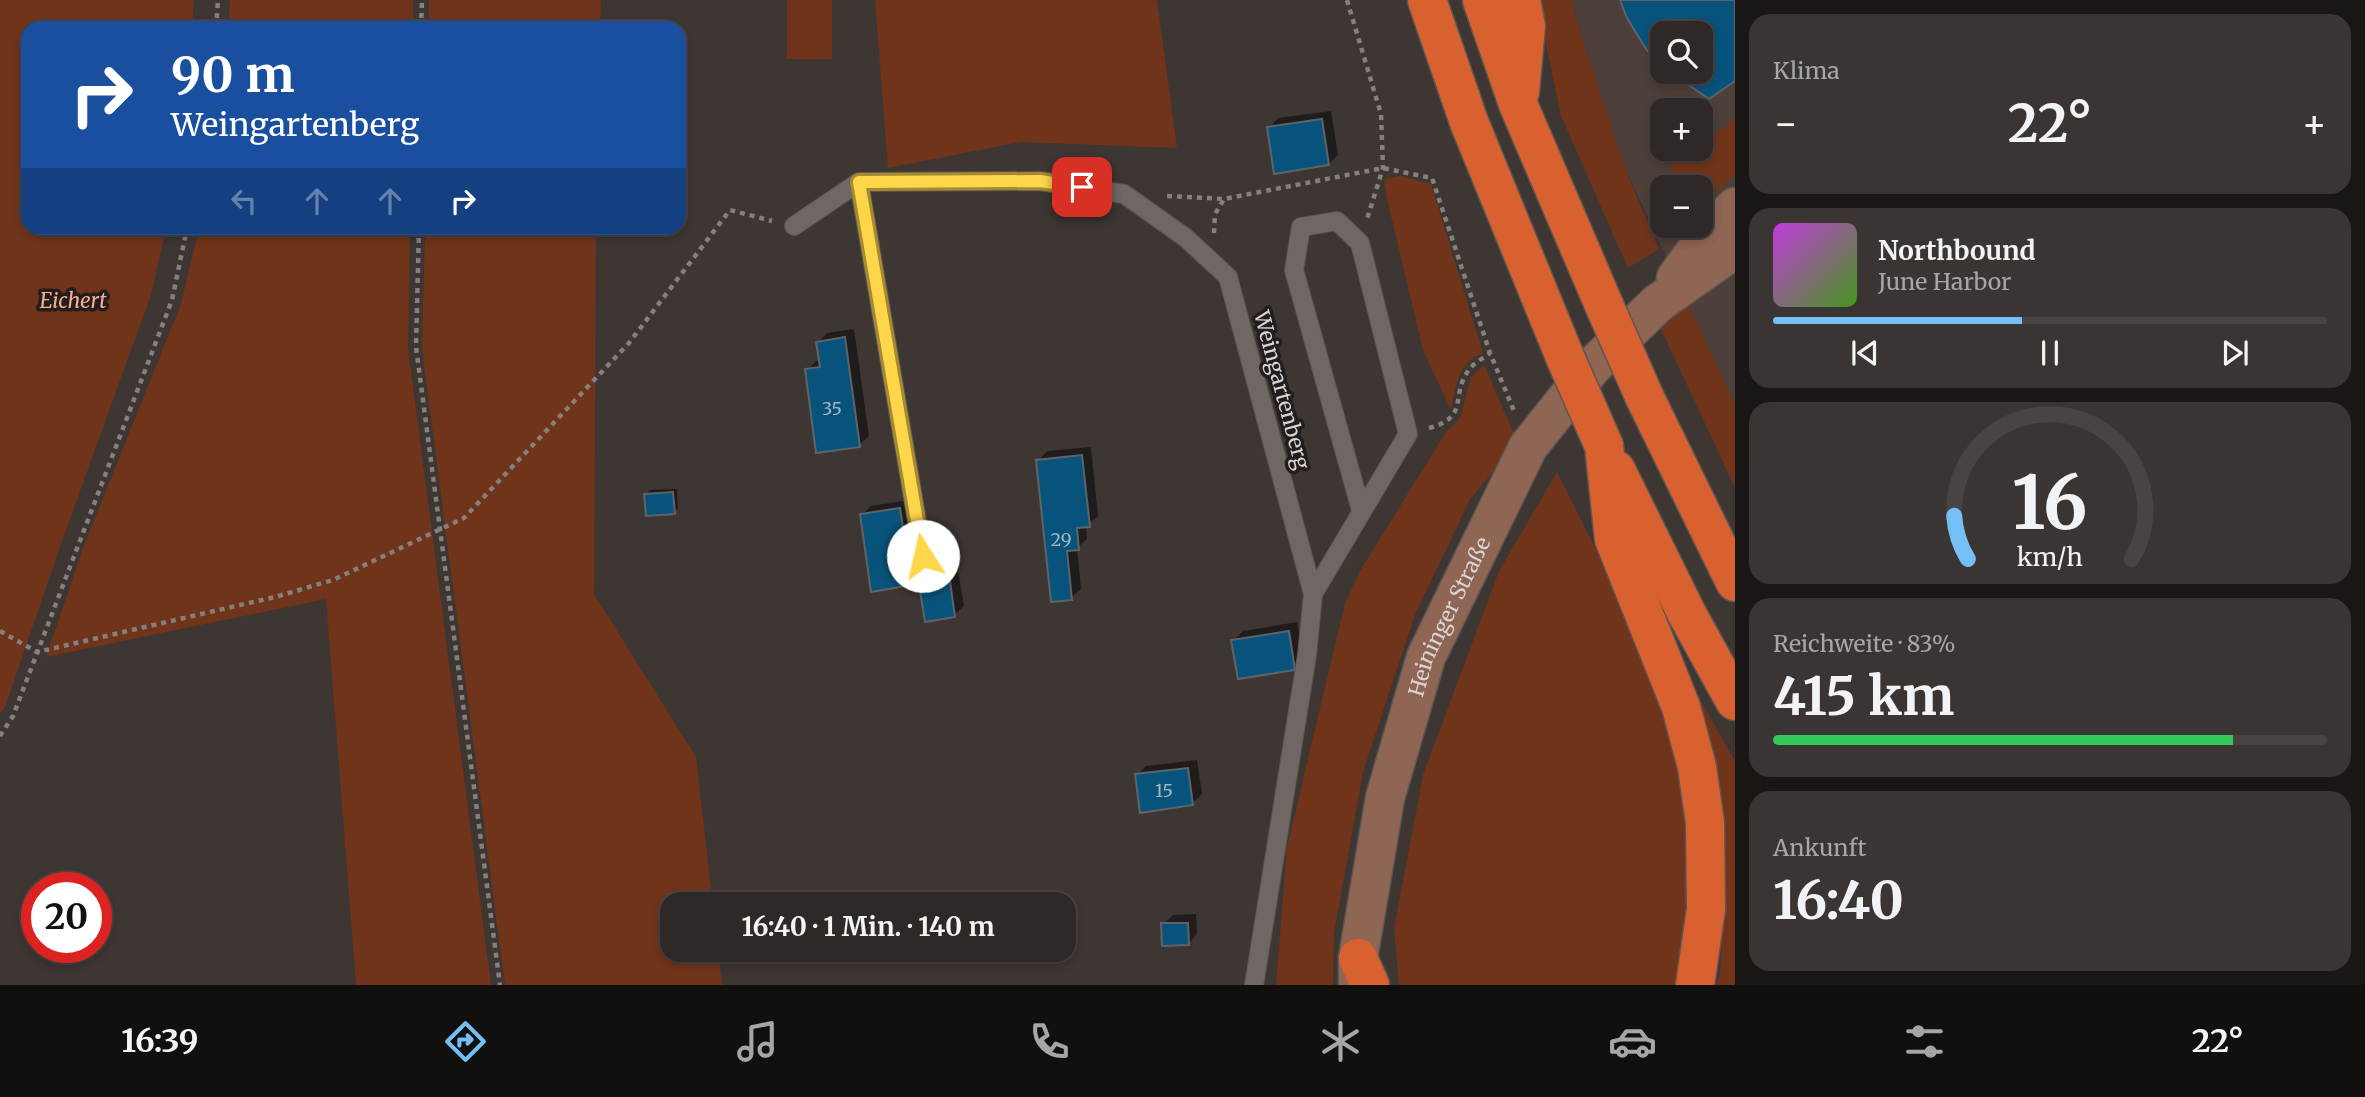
<!DOCTYPE html>
<html lang="de">
<meta charset="utf-8">
<style>
body{margin:0;font-family:Merriweather,serif;background:#3a3432;color:#f1f3f6;height:100vh;display:flex;flex-direction:column;font-size:26px;white-space:nowrap}
*{box-sizing:border-box;margin:0}
p{font-size:23px;color:#a7a6a7}
.icon{flex:none;width:38px;height:38px;fill:none;stroke:currentColor;stroke-width:2;stroke-linecap:round;stroke-linejoin:round}
.map{position:relative;flex:1;overflow:hidden}
.details{display:flex;flex-direction:column;gap:14px;padding:14px;background:#191615;width:630px}
.details>*{flex:none}
.top-card{position:absolute;left:21px;top:21px;width:665px;height:214px;border-radius:21px;box-shadow:0 4px 10px #0003,0 0 0 2px #494443;background:#1a4fa0;color:#fff;overflow:hidden}
.tools{position:absolute;left:1650px;top:21px;display:grid;gap:14px}
.tools a{display:grid;place-items:center;width:63px;height:63px;border-radius:14px;background:#2e2826;box-shadow:0 4px 10px #0003,0 0 0 2px #494443;font-size:35px}
.speed{position:absolute;left:21px;top:872px;display:flex;gap:14px;font-size:35px;font-weight:700;text-align:center}
.speed>*{display:grid;place-content:center;width:91px;height:91px;border-radius:50%;background:#2e2826;box-shadow:0 4px 10px #0003,0 0 0 2px #494443;line-height:1}
.speed .limit{border:10px solid #d22;background:#fff;color:#111}
.pin{position:absolute;display:grid;place-items:center;width:60px;height:60px;color:#fff;margin:-30px;border-radius:14px;box-shadow:0 4px 10px #0006}
.me{position:absolute;width:77px;margin:-38px;rotate:350deg;stroke-linejoin:round;filter:drop-shadow(0 0 5px #0008)}
.turn{display:flex;align-items:center;gap:24px;height:147px;padding:0 35px;font-size:32px}
.turn .icon{width:91px;height:91px;stroke-width:2.5}
.turn b{display:block;font-size:49px;line-height:60px}
.lanes{display:flex;align-items:center;height:66px;padding:0 35px;background:#0003;justify-content:center;gap:35px;direction:ltr}
.lanes .off{opacity:.35}
.big{font-size:52px;font-weight:700;line-height:1.1}
.details .widget{flex:1;display:flex;flex-direction:column;justify-content:center;gap:10px;min-width:0;padding:0 24px;border-radius:21px;background:#3a3432}
.details .dial{align-items:center;gap:0}
.dial svg{height:182px;overflow:visible;fill:none;stroke:#494443;stroke-width:7;stroke-linecap:round;text-anchor:middle}
.dial text{fill:#f1f3f6;stroke:none}
.song{display:flex;align-items:center;gap:21px}
.cover{width:84px;height:84px;border-radius:10px;background:linear-gradient(135deg,hsl(290 70% 55%),hsl(100 70% 35%))}
.played{height:7px;border-radius:4px;background:linear-gradient(90deg,#74c0f6 45%,#494443 45%)}
.keys{display:flex;justify-content:space-around;direction:ltr}
.heat{display:flex;justify-content:space-between;align-items:center;font-size:38px;direction:ltr}
.charge{height:10px;border-radius:5px;background:linear-gradient(90deg,#34c759 83%,#494443 0)}
.trip{position:absolute;left:660px;top:892px;width:416px;height:70px;border-radius:21px;background:#2e2826;box-shadow:0 4px 10px #0003,0 0 0 2px #494443;font-weight:700;line-height:70px;text-align:center}
.dock{display:flex;height:112px;justify-content:space-around;align-items:center;background:#12100f;color:#a7a6a7}
.dock .icon{width:49px;height:49px}
.dock .selected{color:#74c0f6}
.dock b{font-size:32px;color:#f1f3f6}
main{display:flex;flex:1;min-height:0}
.map>svg:first-child{display:block}
.built{fill:#4d3f3a;fill-rule:evenodd}
.green{fill:#70341b}
.shadow{fill:#0007}
.building{fill:#08537b;stroke:#5d6469;stroke-width:2}
.lines{fill:none;stroke-linecap:round;stroke-linejoin:round}
.lane-casing{stroke:#5b5552;stroke-width:20}
.secondary-casing{stroke:#5b5552;stroke-width:41}
.highway-casing{stroke:#5b5552;stroke-width:41}
.path{stroke:#857f7d;stroke-width:4.5;stroke-dasharray:5 5;stroke-linecap:butt}
.lane{stroke:#6f6764;stroke-width:18}
.secondary{stroke:#8f6554;stroke-width:38}
.highway{stroke:#d9612f;stroke-width:38}
.highway-bridge-casing{stroke:#5b5552;stroke-width:41;stroke-linecap:butt}
.highway-bridge{stroke:#d9612f;stroke-width:38}
.route-casing{stroke:#a68a30;stroke-width:18}
.route{stroke:#ffd54a;stroke-width:12}
.labels{text-anchor:middle;dominant-baseline:central;stroke-width:7;stroke-linejoin:round;paint-order:stroke}
.number-label{font-size:18px;fill:#a6b4be}
.park-label{font-size:21px;font-style:italic;fill:#faad90;stroke:#221e1d}
.street-label{font-size:21px;fill:#dad5d4;stroke:#221e1d}
</style>
<main>
<div class="map">
<svg width="1735" height="985" viewBox="0 0 1735 985">
<rect width="100%" height="100%" fill="#3d3633"/>
<path class="built" d="M 1573,0 L 1735,0 L 1735,406 L 1625,168 L 1576,18 ZM 1662,33 L 1701,33 L 1701,72 L 1662,72 ZM 1662,110 L 1701,110 L 1701,149 L 1662,149 ZM 1662,187 L 1701,187 L 1701,226 L 1662,226 Z"/>
<g class="green">
<polygon points="0,0 194,0 192,28 28,28 28,228 166,228 151,295 66,530 5,707 0,713"/>
<polygon points="230,0 413,0 413,28 228,28"/>
<polygon points="429,0 601,0 600,28 429,28"/>
<rect x="787" y="0" width="45" height="59"/>
<polygon points="875,0 1157,0 1177,148 1021,142 888,168"/>
<polygon points="1537,0 1573,0 1576,18 1625,168 1659,249 1628,268 1561,116"/>
<polygon points="1735,119 1735,176 1701,206 1701,187 1680,187 1670,164 1692,149 1701,149 1701,143"/>
<path d="M 1400,176 L 1431,184 L 1483,353 C 1458,362 1456,386 1451,410 L 1423,350 L 1387,199 L 1384,179 Z"/>
<polygon points="199,228 410,228 408,348 491,985 356,985 326,599 46,657 83,548 181,304"/>
<polygon points="425,228 596,228 594,594 696,757 713,905 672,905 672,950 718,950 722,985 505,985 422,349"/>
<polygon points="1687,302 1735,405 1735,488 1661,329"/>
<polygon points="1484,365 1518,443 1470,499 1415,615 1363,772 1334,933 1333,985 1276,985 1287,847 1345,603 1360,571 1446,432 1460,418 1471,377"/>
<polygon points="1557,472 1642,641 1680,753 1691,858 1681,985 1399,985 1394,929 1423,775 1499,571"/>
<polygon points="1697,694 1735,761 1735,985 1716,985 1720,975 1724,897 1718,777"/>
</g>
<g class="shadow">
<polygon points="1622,0 1735,0 1709,97 1673,72 1701,72 1701,33 1662,33 1662,64 1648,48"/>
<polygon points="1331,111 1338,155 1329,164 1269,128 1278,118"/>
<polygon points="854,329 869,436 859,445 807,370 816,361 820,360 818,342 827,333"/>
<polygon points="1091,447 1098,516 1086,526 1087,539 1077,548 1081,589 1071,598 1038,461 1047,451"/>
<polygon points="677,489 678,508 674,513 645,495 650,490"/>
<polygon points="909,500 920,572 928,563 956,559 964,606 954,615 919,575 911,584 862,515 871,506"/>
<polygon points="1297,622 1304,659 1294,668 1233,641 1243,631"/>
<polygon points="1197,760 1202,794 1192,804 1137,775 1146,766"/>
<polygon points="1196,914 1197,934 1188,944 1163,924 1173,915"/>
</g>
<g class="building">
<polygon points="1620,0 1735,0 1735,81 1709,99 1670,72 1701,72 1701,33 1662,33 1662,67 1646,49 1627,18"/>
<polygon points="1322,119 1329,165 1274,174 1267,127"/>
<polygon points="845,337 860,447 816,453 805,369 820,367 816,342"/>
<polygon points="1082,455 1090,527 1077,528 1079,550 1067,551 1072,600 1051,602 1036,460"/>
<polygon points="673,492 675,514 646,516 644,494"/>
<polygon points="900,508 912,585 871,592 860,514"/>
<polygon points="948,567 955,617 925,622 917,572"/>
<polygon points="1289,631 1295,670 1238,679 1231,640"/>
<polygon points="1188,768 1193,805 1140,813 1135,774"/>
<polygon points="1161,923 1188,923 1189,945 1162,946"/>
</g>
<g class="lines">
<defs>
<g id="lane">
<polyline points="859,182 923,556"/>
<polyline points="794,226 859,182 1040,181 1124,194 1186,238 1228,277 1313,594 1307,655 1254,985"/>
<polyline points="1313,594 1408,434 1360,243 1337,221 1301,227 1294,270 1361,510"/>
</g>
<g id="secondary">
<polyline points="1676,278 1710,231 1735,207"/>
<path id="s1" d="M 1358,985 L 1358,958 L 1385,798 L 1426,657 L 1528,447 L 1592,367 L 1658,303 L 1735,249"/>
</g>
<g id="highway">
<polyline points="1427,0 1469,122 1565,357"/>
<polyline points="1482,0 1518,104 1604,305"/>
<polyline points="1520,92 1526,26 1521,0"/>
<polyline points="1645,398 1735,582"/>
<polyline points="1604,446 1614,539 1681,707 1697,767 1705,823 1706,909 1695,985"/>
<polyline points="1616,470 1687,614 1735,701"/>
<polyline points="1358,958 1370,985"/>
</g>
</defs>
<use href="#lane" class="lane-casing"/>
<use href="#secondary" class="secondary-casing"/>
<use href="#highway" class="highway-casing"/>
<g class="path">
<polyline points="1347,0 1381,114 1383,168 1367,219"/>
<polyline points="216,28 218,0"/>
<polyline points="421,28 422,0"/>
<polyline points="1167,196 1224,199 1383,168 1432,178 1490,353 1514,411"/>
<polyline points="419,228 416,347 500,985"/>
<polyline points="1214,233 1215,214 1224,199"/>
<path d="M 1429,428 C 1470,417 1450,397 1468,371 C 1472,364 1484,358 1490,353"/>
<polyline points="0,631 37,652 275,597 333,580 464,518 629,343 730,210 772,221"/>
<polyline points="0,736 13,716 172,300 187,228"/>
</g>
<use href="#lane" class="lane"/>
<use href="#secondary" class="secondary"/>
<use href="#highway" class="highway"/>
<defs>
<g id="highway-bridge">
<polyline points="1604,305 1645,398"/>
<polyline points="1565,357 1604,446"/>
</g>
</defs>
<use href="#highway-bridge" class="highway-bridge-casing"/>
<use href="#highway-bridge" class="highway-bridge"/>
</g>
<g class="lines">
<defs>
<polyline id="route" points="923,556 859,182 1040,181 1082,187"/>
</defs>
<use href="#route" class="route-casing"/>
<use href="#route" class="route"/>
</g>
<g class="labels">
<g class="number-label">
<text x="832" y="408">35</text>
<text x="1061" y="539">29</text>
<text x="1164" y="790">15</text>
</g>
<g class="park-label">
<text x="73" y="300">Eichert</text>
</g>
<g class="street-label">
<text transform="translate(1282 390) rotate(75)">Weingartenberg</text>
<text stroke="none"><textPath href="#s1" startOffset="382">Heininger Straße</textPath></text>
</g>
</g>
</svg>
<div class="tools">
<a><svg class="icon" aria-label="search" viewBox="0 0 24 24"><circle cx="10" cy="10" r="6"/><path d="M15 15l6 6"/></svg></a>
<a>+</a>
<a>−</a>
</div>
<div class="speed"><div class="limit">20</div></div>
<div class="pin" style="left:1082px;top:187px;background:#d93025"><svg class="icon" aria-label="arrive" viewBox="0 0 24 24"><path d="M6 21V4h12l-3 4 3 4H6"/></svg></div>
<svg class="me" style="left:923px;top:556px" viewBox="-20 -20 40 40"><circle r="19" fill="#fff"/><path d="M0-13L10 11 0 6-10 11z" fill="#ffd54a"/></svg>
<div class="trip">16:40 · 1 Min. · 140 m</div>
<div class="top-card">
<div class="turn"><svg class="icon" aria-label="right" viewBox="0 0 24 24"><path d="M7 20v-9h11M14 6l5 5-5 5"/></svg><div><b>90 m</b>Weingartenberg</div></div>
<div class="lanes"><svg class="icon off" aria-label="left" viewBox="0 0 24 24"><path d="M17 20v-9H6M10 6l-5 5 5 5"/></svg><svg class="icon off" aria-label="ahead" viewBox="0 0 24 24"><path d="M12 20V5M6 11l6-6 6 6"/></svg><svg class="icon off" aria-label="ahead" viewBox="0 0 24 24"><path d="M12 20V5M6 11l6-6 6 6"/></svg><svg class="icon" aria-label="right" viewBox="0 0 24 24"><path d="M7 20v-9h11M14 6l5 5-5 5"/></svg></div>
</div>
</div>
<section class="details">
<div class="widget"><p>Klima</p>
<div class="heat"><a>−</a><b class="big">22°</b><a>+</a></div>
</div>
<div class="widget">
<div class="song"><i class="cover"></i><div><b>Northbound</b><p>June Harbor</p></div></div>
<div class="played"></div>
<div class="keys"><svg class="icon" aria-label="previous" viewBox="0 0 24 24"><path d="M18 5L8 12l10 7zM5 5v14"/></svg><svg class="icon" aria-label="pause" viewBox="0 0 24 24"><path d="M8 5v14M16 5v14"/></svg><svg class="icon" aria-label="next" viewBox="0 0 24 24"><path d="M6 5l10 7-10 7zM19 5v14"/></svg></div>
</div>
<div class="widget dial"><svg viewBox="0 0 100 80">
<path d="M14 69A42 42 0 1 1 86 69"/>
<path d="M14 69A42 42 0 0 1 8 50" stroke="#74c0f6"/>
<text x="50" y="56" font-size="32" font-weight="700">16</text>
<text x="50" y="72" font-size="11">km/h</text>
</svg></div>
<div class="widget"><p>Reichweite · 83%</p><b class="big">415 km</b><div class="charge"></div></div>
<div class="widget"><p>Ankunft</p><b class="big">16:40</b></div>
</section>
</main>
<nav class="dock">
<b>16:39</b>
<svg class="icon selected" aria-label="directions" viewBox="0 0 24 24"><path d="M12 3l9 9-9 9-9-9zM9 14v-3h6M13 9l2 2-2 2"/></svg>
<svg class="icon" aria-label="music" viewBox="0 0 24 24"><path d="M9 18V5l10-2v13"/><circle cx="6" cy="18" r="3"/><circle cx="16" cy="16" r="3"/></svg>
<svg class="icon" aria-label="phone" viewBox="0 0 24 24"><path d="M5 4h4l2 5-3 2q2 4 5 5l2-3 5 2v4C11 20 4 13 5 4z"/></svg>
<svg class="icon" aria-label="climate" viewBox="0 0 24 24"><path d="M12 3v18M4 7l16 10M4 17L20 7"/></svg>
<svg class="icon" aria-label="car" viewBox="0 0 24 24"><path d="M5 17H2v-5l4-1 3-4h7l3 4 3 1v5h-3M9 17h6M6 11h13"/><circle cx="7" cy="17" r="2"/><circle cx="17" cy="17" r="2"/></svg>
<svg class="icon" aria-label="filters" viewBox="0 0 24 24"><path d="M4 7h16M4 17h16"/><circle cx="9" cy="7" r="2"/><circle cx="15" cy="17" r="2"/></svg>
<b>22°</b>
</nav>
